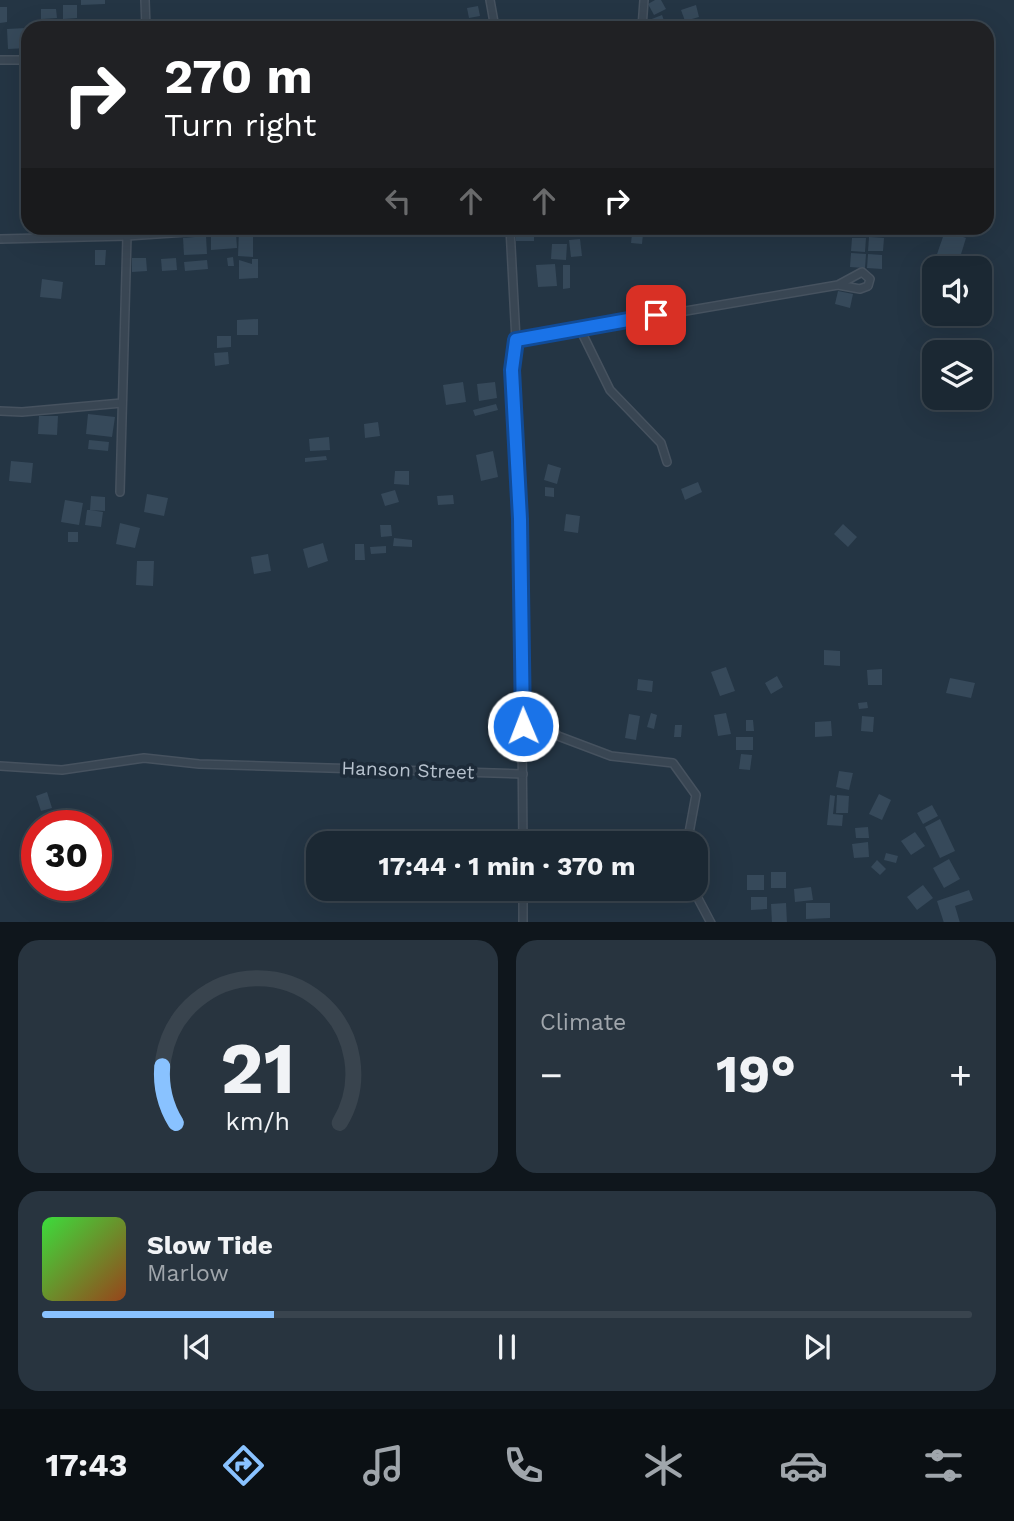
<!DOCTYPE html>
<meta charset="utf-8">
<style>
body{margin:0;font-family:"Work Sans",sans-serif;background:#28343f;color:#f1f3f6;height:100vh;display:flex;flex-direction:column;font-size:26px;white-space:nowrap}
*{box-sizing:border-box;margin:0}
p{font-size:23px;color:#a0a6ac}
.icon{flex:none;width:38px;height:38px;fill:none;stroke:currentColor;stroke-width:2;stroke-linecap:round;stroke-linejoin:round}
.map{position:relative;height:922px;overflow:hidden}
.sheet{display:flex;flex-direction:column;gap:18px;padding:18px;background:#0f161c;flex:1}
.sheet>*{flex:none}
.guide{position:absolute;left:21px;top:21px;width:973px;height:214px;border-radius:21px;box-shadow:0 7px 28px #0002,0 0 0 2px #39444e;background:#202124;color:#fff;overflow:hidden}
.controls{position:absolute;left:922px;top:256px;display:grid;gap:14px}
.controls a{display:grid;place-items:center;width:70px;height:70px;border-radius:14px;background:#1b2833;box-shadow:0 7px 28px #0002,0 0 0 2px #39444e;font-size:35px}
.speed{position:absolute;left:21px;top:810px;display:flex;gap:14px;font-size:35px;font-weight:700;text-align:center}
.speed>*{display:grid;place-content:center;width:91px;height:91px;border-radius:50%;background:#1b2833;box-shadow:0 7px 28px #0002,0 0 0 2px #39444e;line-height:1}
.speed .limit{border:10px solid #d22;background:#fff;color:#111}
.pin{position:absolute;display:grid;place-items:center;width:60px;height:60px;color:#fff;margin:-30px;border-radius:14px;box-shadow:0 4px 10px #0006}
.me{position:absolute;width:77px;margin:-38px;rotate:359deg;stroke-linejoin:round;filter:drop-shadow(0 0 5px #0008)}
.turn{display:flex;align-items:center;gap:24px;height:147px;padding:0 28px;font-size:32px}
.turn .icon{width:91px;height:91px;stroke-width:2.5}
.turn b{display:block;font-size:49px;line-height:60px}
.lanes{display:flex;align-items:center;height:66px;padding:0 28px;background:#0003;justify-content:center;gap:35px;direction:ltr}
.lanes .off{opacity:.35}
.big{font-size:52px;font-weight:700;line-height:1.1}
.sheet .widget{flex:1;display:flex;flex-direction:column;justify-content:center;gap:10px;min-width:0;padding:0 24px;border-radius:21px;background:#28343f}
.sheet .dial{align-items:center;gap:0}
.dial svg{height:182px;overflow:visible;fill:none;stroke:#39444e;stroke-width:7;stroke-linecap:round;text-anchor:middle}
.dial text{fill:#f1f3f6;stroke:none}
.song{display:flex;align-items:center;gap:21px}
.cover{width:84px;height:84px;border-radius:10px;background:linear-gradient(135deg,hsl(120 70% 55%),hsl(20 70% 35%))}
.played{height:7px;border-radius:4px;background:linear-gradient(90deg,#89c2ff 25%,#39444e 25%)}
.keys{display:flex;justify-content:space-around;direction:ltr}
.heat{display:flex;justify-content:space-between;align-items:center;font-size:38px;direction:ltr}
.sheet .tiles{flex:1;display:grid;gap:18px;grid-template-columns:1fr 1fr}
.widget:last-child{grid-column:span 2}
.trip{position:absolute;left:306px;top:831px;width:402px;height:70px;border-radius:21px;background:#1b2833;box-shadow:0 7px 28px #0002,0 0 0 2px #39444e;font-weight:700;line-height:70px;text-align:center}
.dock{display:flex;height:112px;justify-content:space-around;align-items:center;background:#0b1014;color:#a0a6ac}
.dock .icon{width:49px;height:49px}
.dock .active{color:#89c2ff}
.dock b{font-size:32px;color:#f1f3f6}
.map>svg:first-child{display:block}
.building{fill:#36495a}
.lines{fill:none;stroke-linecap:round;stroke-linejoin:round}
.street-casing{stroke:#46525f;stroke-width:10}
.street{stroke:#394653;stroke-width:7}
.route-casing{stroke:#114b97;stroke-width:18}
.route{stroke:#1a73e8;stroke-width:12}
.labels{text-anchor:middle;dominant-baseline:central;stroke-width:7;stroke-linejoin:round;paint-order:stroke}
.street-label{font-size:19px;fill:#b6c1cd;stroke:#1d2b39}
</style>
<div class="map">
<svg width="1014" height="923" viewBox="0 0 1014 923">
<rect width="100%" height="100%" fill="#243544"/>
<g class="building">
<polygon points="81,0 105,0 105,4 81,5"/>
<polygon points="655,0 661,0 666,9 654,15 648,4"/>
<polygon points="63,5 77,5 77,18 63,19"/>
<polygon points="696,5 699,17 685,21 681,10"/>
<polygon points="478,6 480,16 469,18 467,8"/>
<polygon points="0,7 7,7 7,22 0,23"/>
<polygon points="41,9 56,9 57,18 41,19"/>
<polygon points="662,15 666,26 647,28 644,22"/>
<polygon points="44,23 55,24 55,28 44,28"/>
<polygon points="351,24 351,28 316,28 316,25"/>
<polygon points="26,28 28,48 8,49 7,29"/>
<rect x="60" y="228" width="22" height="3"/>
<rect x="516" y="228" width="18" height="13"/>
<polygon points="560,228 584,228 562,235"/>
<polygon points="632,228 650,228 649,232 632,230"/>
<polygon points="853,228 868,228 867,235 853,234"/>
<polygon points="871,228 886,228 885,235 871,235"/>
<polygon points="239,229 253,230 253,257 238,256"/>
<polygon points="945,231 966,238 958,264 936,257"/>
<polygon points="236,234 237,248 211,250 211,236"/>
<polygon points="632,234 643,234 642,244 631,243"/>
<polygon points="206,236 207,254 184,255 183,238"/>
<polygon points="869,237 884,238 883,251 868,251"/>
<polygon points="852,238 866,238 865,252 851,251"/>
<polygon points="580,239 582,256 571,257 569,240"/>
<polygon points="552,244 567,244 566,260 551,259"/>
<polygon points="95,250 106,250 105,265 95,265"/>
<polygon points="851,253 866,254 865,268 850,267"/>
<polygon points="868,254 882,255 882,269 867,268"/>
<polygon points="233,257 234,266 228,266 227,258"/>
<polygon points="132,258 146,258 147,271 132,272"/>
<polygon points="176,258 177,270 162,271 161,259"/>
<polygon points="252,259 258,259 258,278 239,279 239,260 252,264"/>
<polygon points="207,260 208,269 185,271 184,262"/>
<polygon points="555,264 557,286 538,287 536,265"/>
<polygon points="563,265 570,265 570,288 563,289"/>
<polygon points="42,279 63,282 61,299 40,297"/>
<polygon points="838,291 853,294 850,308 835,304"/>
<polygon points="258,319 258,335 237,335 237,320"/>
<polygon points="217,336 231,336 231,347 217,348"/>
<polygon points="228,352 229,364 215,366 214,353"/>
<polygon points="463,382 466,402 446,405 443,385"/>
<polygon points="495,382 497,398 479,401 477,384"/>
<polygon points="496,404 498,410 475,416 473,410"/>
<polygon points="88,414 115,417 112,437 86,434"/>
<polygon points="39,416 58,416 57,435 38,434"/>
<polygon points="378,422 380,436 365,438 364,424"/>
<polygon points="329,437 330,450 310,451 309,439"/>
<polygon points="89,440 109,442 108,451 88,449"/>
<polygon points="493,451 498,477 481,481 476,455"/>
<polygon points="326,456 327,460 305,462 305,458"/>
<polygon points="11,461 33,463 31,483 9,481"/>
<polygon points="548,464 561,468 557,484 544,480"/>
<polygon points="395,471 409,471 409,485 394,484"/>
<polygon points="698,482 702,492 685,500 681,489"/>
<polygon points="545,487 554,488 554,497 545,496"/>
<polygon points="395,490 399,502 385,506 381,494"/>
<polygon points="147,494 168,498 164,516 144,512"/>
<polygon points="453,495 454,504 438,505 437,496"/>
<polygon points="91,496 105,497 105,511 90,510 103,512 101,527 85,525 87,510 90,510"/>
<polygon points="65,500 83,503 79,525 61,522"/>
<polygon points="566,514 580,516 578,533 564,531"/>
<polygon points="120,523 140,528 135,548 116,544"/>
<polygon points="843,524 857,537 848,547 834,534"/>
<polygon points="380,525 391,525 392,536 381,537"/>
<rect x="68" y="532" width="10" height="10"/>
<polygon points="394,538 412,540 412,547 393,546"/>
<polygon points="323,543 328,561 308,568 303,549"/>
<polygon points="355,544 364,544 365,560 355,560"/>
<polygon points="386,546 386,553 371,554 370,547"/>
<polygon points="268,554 271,571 254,574 251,557"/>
<polygon points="137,561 154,561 153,586 136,585"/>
<polygon points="824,650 840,651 840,666 824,665"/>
<polygon points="726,667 735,691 720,696 711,672"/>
<polygon points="882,669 882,685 868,685 867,670"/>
<polygon points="777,676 783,687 771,694 765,683"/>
<polygon points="950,678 975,683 971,698 946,693"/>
<polygon points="638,679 653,681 652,692 637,690"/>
<polygon points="867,702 868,708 859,709 858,703"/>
<polygon points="651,713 657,715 654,729 647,727"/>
<polygon points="726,713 731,734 718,736 714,715"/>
<polygon points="629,714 640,716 636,740 625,738"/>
<polygon points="862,716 874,717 873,732 861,731"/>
<polygon points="746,720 753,720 754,731 746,731"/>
<polygon points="831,721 832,736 815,737 815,722"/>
<polygon points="675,725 682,725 681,737 674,737"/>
<rect x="736" y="737" width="17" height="13"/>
<polygon points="741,754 752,755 750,770 739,769"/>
<polygon points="839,771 853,773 849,790 836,787"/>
<polygon points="47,792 52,808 41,811 36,796"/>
<polygon points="879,794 891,800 882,820 869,814"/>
<polygon points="830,795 835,796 833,814 843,815 842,826 827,825"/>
<polygon points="837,795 849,796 848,813 836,813"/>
<polygon points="932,805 938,816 923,824 917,813"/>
<polygon points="940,819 955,851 940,858 925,827"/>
<polygon points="868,827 869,838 856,838 855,828"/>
<polygon points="478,831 488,832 487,842 478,842"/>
<polygon points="915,832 925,846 911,855 901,841"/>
<polygon points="868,842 869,857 854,858 852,844"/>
<polygon points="886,853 898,856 896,863 884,860"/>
<polygon points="949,859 960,879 944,888 933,868"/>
<polygon points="877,860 886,869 880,875 871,867"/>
<rect x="771" y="872" width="15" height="16"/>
<rect x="747" y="875" width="17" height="15"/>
<polygon points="923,885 933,898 917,910 907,897"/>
<polygon points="811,887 813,900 795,902 794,889"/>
<polygon points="969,890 973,900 955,906 960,923 944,923 937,901"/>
<polygon points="751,897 767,897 767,909 751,910"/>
<polygon points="786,903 787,923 772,923 771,904"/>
<polygon points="806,903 830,903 830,918 806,919"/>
</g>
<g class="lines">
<defs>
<g id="street">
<polyline points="145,0 146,28"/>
<polyline points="490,0 495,28"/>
<polyline points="642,28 644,0"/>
<polyline points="0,60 28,60"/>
<polyline points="510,228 516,340 512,370 520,519 523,844"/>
<polyline points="0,239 127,236"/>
<polyline points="580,329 610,390 661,443 667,462"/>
<polyline points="516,340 838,285 860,289 868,286 870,279 862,272 838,285"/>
<polyline points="0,411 22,412 122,403"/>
<polyline points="120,492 127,236 246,228"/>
<polyline points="522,702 558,736 611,756 673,763 696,795 687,844"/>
<polyline points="0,766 62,770 144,758 199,764 523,774"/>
<polyline points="693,889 711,923"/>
<polyline points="523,923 523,889"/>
</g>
</defs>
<use href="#street" class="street-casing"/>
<use href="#street" class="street"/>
</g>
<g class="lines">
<defs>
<polyline id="route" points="523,726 520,519 512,370 516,340 656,315"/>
</defs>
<use href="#route" class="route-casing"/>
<use href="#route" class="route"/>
</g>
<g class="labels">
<g class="street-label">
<text transform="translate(408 770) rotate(2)">Hanson Street</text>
</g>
</g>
</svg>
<div class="controls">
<a><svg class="icon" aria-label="sound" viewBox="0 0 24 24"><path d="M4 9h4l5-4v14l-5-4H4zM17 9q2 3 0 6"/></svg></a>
<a><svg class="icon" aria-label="layers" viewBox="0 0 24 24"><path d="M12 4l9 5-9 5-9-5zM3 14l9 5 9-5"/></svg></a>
</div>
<div class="speed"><div class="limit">30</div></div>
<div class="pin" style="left:656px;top:315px;background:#d93025"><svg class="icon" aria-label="arrive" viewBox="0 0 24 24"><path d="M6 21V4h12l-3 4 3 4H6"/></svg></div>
<svg class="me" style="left:523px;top:726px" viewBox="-20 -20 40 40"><circle r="17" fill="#1a73e8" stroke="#fff" stroke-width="3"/><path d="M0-11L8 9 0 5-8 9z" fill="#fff"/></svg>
<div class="trip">17:44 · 1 min · 370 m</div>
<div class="guide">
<div class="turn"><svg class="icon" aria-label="right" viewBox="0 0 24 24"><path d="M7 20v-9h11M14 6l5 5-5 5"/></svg><div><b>270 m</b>Turn right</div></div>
<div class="lanes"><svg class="icon off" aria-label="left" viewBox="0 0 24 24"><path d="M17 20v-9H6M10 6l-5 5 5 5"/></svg><svg class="icon off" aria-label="ahead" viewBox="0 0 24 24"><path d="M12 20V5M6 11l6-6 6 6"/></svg><svg class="icon off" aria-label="ahead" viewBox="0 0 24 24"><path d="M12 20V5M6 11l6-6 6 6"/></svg><svg class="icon" aria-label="right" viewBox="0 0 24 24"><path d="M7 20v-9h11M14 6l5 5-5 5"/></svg></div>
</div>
</div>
<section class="sheet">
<div class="tiles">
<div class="widget dial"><svg viewBox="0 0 100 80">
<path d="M14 69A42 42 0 1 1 86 69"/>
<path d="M14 69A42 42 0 0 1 8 44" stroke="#89c2ff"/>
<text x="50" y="56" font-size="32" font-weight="700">21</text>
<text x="50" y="72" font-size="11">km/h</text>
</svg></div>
<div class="widget"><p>Climate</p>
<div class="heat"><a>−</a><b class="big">19°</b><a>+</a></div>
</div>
<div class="widget">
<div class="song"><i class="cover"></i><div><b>Slow Tide</b><p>Marlow</p></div></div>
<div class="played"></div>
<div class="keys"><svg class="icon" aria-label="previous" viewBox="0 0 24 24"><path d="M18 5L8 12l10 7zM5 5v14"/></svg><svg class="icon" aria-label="pause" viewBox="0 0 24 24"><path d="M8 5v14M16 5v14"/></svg><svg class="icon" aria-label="next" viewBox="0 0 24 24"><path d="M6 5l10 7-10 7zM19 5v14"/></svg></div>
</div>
</div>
</section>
<nav class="dock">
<b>17:43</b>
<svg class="icon active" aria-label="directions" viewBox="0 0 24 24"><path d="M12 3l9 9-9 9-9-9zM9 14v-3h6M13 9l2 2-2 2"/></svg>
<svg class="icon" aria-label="music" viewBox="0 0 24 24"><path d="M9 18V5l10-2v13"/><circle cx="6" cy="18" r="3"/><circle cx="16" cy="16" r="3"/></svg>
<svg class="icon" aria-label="phone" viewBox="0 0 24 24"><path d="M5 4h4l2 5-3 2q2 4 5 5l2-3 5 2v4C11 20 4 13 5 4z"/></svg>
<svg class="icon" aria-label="climate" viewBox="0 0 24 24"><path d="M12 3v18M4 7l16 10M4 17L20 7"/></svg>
<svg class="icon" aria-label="car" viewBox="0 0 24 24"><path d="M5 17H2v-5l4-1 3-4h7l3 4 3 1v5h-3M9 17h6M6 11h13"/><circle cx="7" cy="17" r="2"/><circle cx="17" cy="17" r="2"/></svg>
<svg class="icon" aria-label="filters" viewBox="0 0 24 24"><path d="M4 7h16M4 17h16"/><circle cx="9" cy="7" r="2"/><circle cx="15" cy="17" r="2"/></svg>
</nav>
